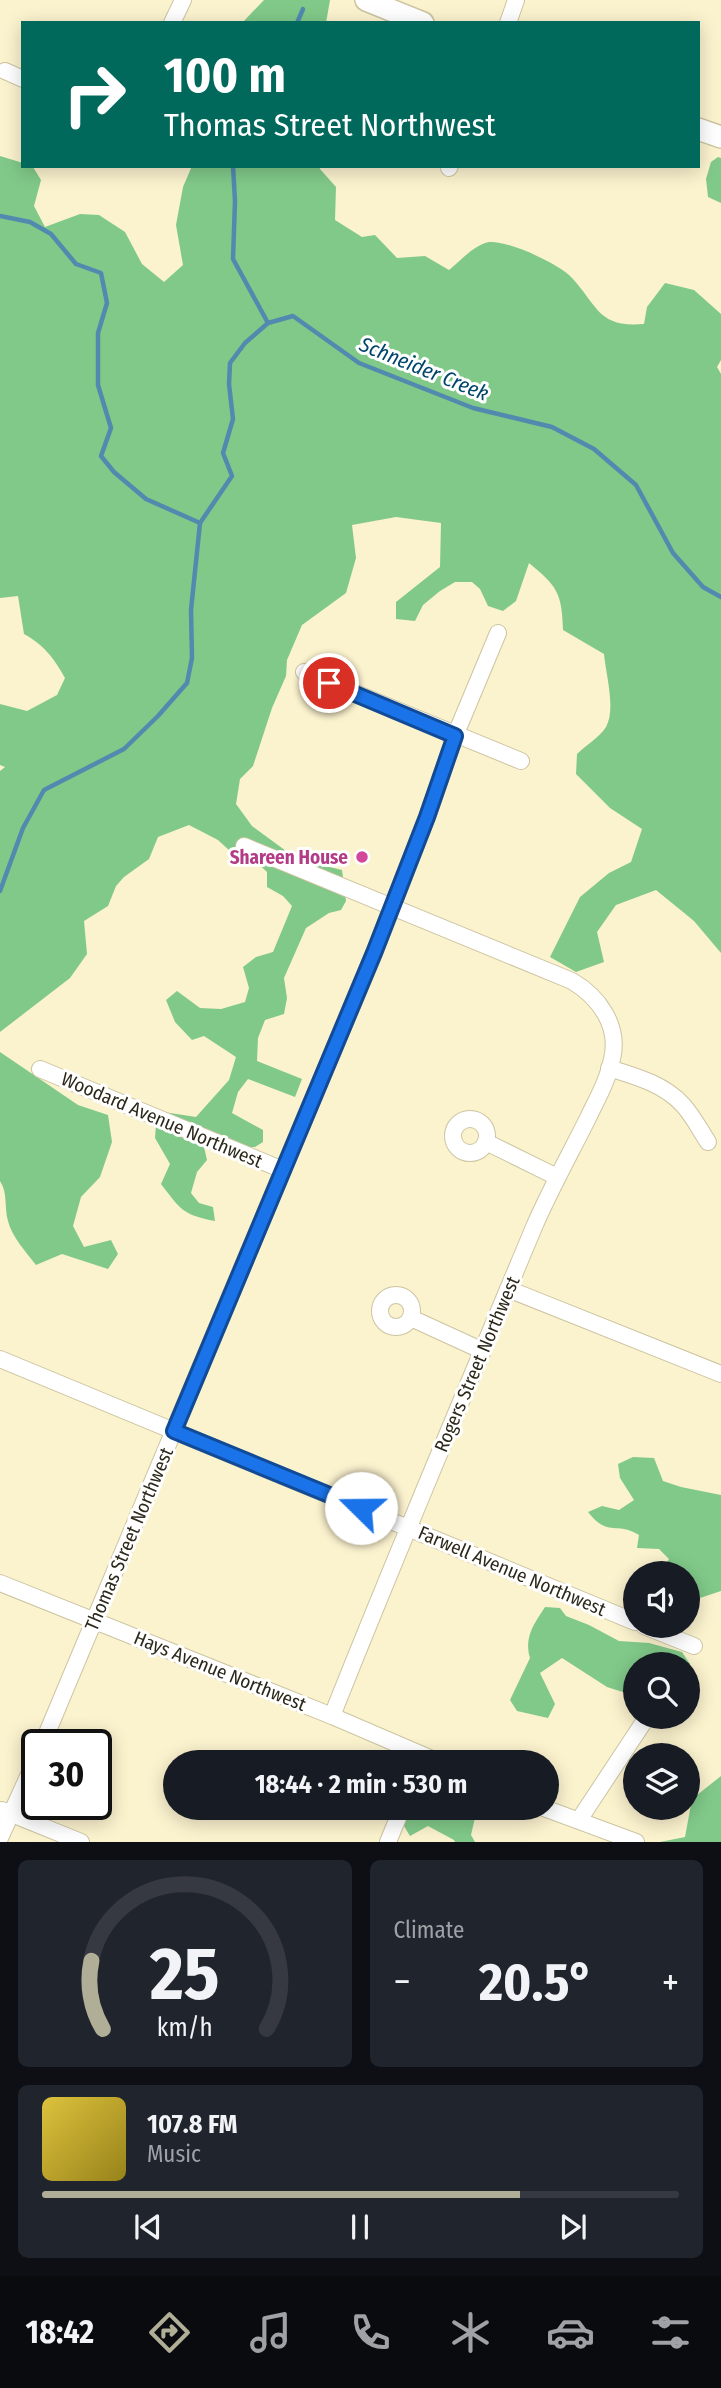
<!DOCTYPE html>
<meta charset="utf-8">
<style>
body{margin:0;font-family:"Fira Sans Condensed",sans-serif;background:#20242c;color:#f1f3f6;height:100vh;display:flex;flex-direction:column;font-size:26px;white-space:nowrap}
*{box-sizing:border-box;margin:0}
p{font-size:23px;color:#9ea1a6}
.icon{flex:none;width:38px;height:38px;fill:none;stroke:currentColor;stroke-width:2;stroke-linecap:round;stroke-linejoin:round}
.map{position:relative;height:1842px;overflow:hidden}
.details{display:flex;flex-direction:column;gap:18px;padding:18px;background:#0d0f14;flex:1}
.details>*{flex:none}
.guide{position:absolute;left:21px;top:21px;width:679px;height:147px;border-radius:0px;box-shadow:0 4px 18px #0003;background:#00695c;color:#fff;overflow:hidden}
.fabs{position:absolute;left:623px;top:1561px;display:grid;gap:14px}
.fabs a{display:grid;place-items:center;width:77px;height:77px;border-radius:50%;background:#171b24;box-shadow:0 4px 18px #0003;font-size:35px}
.speed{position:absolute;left:21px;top:1729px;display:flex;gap:14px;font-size:35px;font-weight:700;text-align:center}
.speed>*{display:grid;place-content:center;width:91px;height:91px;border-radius:50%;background:#171b24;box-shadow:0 4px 18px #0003;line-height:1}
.speed .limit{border:4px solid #111;border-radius:10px;background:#fff;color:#111}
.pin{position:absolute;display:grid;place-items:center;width:60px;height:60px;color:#fff;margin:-30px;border:4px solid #fff;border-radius:50%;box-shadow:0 2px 7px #0007}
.me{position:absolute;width:77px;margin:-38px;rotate:292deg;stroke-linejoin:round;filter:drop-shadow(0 0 5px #0008)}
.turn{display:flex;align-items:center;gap:24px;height:147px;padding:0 28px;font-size:32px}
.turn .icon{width:91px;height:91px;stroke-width:2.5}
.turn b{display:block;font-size:49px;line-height:60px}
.big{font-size:52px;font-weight:700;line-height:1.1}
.details .widget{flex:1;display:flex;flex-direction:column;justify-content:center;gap:10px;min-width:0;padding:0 24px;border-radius:10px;background:#20242c}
.details .dial{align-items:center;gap:0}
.dial svg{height:182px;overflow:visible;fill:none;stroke:#363941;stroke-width:7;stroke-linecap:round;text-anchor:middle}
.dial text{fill:#f1f3f6;stroke:none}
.song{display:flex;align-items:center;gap:21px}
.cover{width:84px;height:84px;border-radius:10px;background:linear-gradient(135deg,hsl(50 70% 55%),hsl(50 70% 35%))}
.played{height:7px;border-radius:4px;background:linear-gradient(90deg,#b1ae98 75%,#363941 75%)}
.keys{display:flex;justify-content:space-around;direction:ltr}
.heat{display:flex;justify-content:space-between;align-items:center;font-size:38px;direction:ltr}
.details .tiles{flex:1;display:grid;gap:18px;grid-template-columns:1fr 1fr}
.widget:last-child{grid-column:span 2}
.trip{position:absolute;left:163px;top:1750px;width:396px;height:70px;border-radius:35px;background:#171b24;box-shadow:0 4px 18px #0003;font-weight:700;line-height:70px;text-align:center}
.tab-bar{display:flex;height:112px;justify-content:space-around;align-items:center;background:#090b0e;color:#9ea1a6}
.tab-bar .icon{width:49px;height:49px}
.tab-bar .active{color:#b1ae98}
.tab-bar b{font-size:32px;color:#f1f3f6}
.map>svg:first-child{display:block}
.forest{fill:#81c989}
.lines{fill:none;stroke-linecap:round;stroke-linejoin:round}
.stream{stroke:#518aaf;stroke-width:4.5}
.minor-casing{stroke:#cdc4a1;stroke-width:18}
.tertiary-casing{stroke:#cdc4a1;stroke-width:24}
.minor{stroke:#fff;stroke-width:16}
.tertiary{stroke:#fff;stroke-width:21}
.route-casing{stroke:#114b97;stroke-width:18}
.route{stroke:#1a73e8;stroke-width:12}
.hotel-dot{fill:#d1479c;stroke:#fff;stroke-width:2.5}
.labels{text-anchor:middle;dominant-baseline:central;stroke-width:6;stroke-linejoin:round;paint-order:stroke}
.hotel-label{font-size:19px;font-weight:bold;fill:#b23c85;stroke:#fff;text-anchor:end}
.street-label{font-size:19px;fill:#2c291b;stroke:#fff}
.water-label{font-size:21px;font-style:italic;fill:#00456b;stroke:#fff}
</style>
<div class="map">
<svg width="721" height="1842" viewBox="0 0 721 1842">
<rect width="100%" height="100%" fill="#fbf2ce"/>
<g class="forest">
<polygon points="264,0 330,0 326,23 242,23"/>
<path d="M 0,156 L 23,163 L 23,166 L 33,167 L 41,180 L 34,206 L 45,227 L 80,214 L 99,215 L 125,232 L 142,264 L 164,282 L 183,265 L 176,225 L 183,187 L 192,166 L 320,166 L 320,169 L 336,187 L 335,220 L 362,237 L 375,235 L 397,258 L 425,256 L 449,270 C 460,261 474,245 489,242 C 507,240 560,264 572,278 C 598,306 598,328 644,324 L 647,307 L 665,283 L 694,290 L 721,314 L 721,360 L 717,367 L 721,374 L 721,953 L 694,921 L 656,890 L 616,905 L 597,932 L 604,962 L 576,972 L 550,957 L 580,897 L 609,873 L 631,862 L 642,829 L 610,808 L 576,774 L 577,754 C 585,746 600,737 606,727 C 616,709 606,675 604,654 L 563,630 C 562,593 557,586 529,563 L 516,601 L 503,611 L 488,606 L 480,589 L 472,582 L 455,582 L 440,591 L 423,605 L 415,621 L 396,619 L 396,602 L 440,567 L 441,523 L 396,517 L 352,525 L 356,558 L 346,593 L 302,625 L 287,660 L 286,676 L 272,708 L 253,766 L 240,779 L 236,804 L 252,826 L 297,859 L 342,870 L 346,901 L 341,910 L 329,913 L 306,928 L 284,978 L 287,998 L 284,1014 L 265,1020 L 258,1038 L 257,1061 L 302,1079 L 295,1097 L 248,1079 L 238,1092 L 232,1113 L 263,1130 L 263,1142 L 255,1147 L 204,1147 L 207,1160 L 197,1172 L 191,1193 L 199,1203 L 213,1207 L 215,1221 C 183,1215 181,1210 161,1184 L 170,1164 L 155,1138 L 157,1111 L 196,1117 L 229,1080 L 236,1057 L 204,1036 L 192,1040 L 175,1022 L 166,1000 L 177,991 L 200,1008 L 221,1009 L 245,1002 L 249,988 L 243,967 L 256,957 L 273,952 L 292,906 L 283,896 L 267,887 L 267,872 L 251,857 L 230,851 L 218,840 L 189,825 L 158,837 L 149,859 L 124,877 L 116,886 L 108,906 L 84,921 L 87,954 L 70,978 L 0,1032 L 0,771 L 5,767 L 0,765 L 0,704 L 27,711 L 57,695 L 65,678 C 54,658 44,645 24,634 L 18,596 L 0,598 Z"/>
<polygon points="718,157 721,158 721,203 708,197 706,179 711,162"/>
<path d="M 0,1052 L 78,1105 L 108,1115 L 112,1142 L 100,1177 L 81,1197 L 73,1226 L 84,1247 L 111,1240 L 118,1254 L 108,1269 L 62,1254 L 36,1265 C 26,1252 12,1237 8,1221 C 4,1207 8,1193 0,1181 Z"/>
<path d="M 633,1457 L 654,1458 L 663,1481 L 681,1487 L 721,1495 L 721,1591 L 688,1602 L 688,1573 L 661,1573 L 669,1559 L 659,1549 L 637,1548 L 639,1535 C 617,1521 608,1538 588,1512 L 602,1506 L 619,1510 L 634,1500 L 620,1478 L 618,1464 Z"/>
<path d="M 545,1607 L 560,1608 L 566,1616 L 589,1625 L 619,1641 L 649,1643 L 682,1652 L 690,1664 L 688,1668 L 688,1664 L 635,1664 L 635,1699 L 629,1694 L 607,1687 L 562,1658 L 540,1673 L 555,1704 L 548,1718 L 517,1711 L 510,1700 L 530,1658 C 524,1637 534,1624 545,1607 Z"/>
<polygon points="721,1776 721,1842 660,1842 685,1837 692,1799"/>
<polygon points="412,1808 470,1808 476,1813 471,1835 475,1842 455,1842 454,1840 428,1826 410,1836 404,1826 405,1818"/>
</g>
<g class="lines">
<g class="stream">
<polyline points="297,23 303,9"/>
<polyline points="233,166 235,201 233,259 268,323"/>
<polyline points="0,216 30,222 51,234 76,264 101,273 107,303 98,333 98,385 111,428 101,456 114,472 146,499 200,523"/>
<polyline points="0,891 23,828 44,790 124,749 158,716 187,683 192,658 191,610 200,523 232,476 223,453 233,419 229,384 230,363 245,343 268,323 293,316 359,363 473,408 552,427 594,449 636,485 673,553 703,587 721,597"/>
</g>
<defs>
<g id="minor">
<polyline points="172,23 183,0"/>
<polyline points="508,23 516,0"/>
<polyline points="5,71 23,79"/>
<polyline points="449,168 450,166"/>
<polyline points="304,672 521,761"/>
<path d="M 244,846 L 572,981 C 599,997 620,1026 612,1059 C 608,1080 597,1099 588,1118 C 570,1154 550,1190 534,1227 C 466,1390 397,1552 332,1716"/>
<path d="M 609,1068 C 635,1076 664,1084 683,1105 C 693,1116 700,1130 708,1142"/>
<polyline points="40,1069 283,1170"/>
<circle cx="470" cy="1136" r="17"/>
<polyline points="486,1142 557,1177"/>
<polyline points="508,1289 721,1374"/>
<circle cx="396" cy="1311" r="16"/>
<polyline points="411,1318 483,1351"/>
<polyline points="0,1359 635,1622"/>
<polyline points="0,1583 332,1716 439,1762"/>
<polyline points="644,1626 694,1646"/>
<polyline points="42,1745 374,953 427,817 455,736 498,633"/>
<polyline points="544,1808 636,1842"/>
<polyline points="2,1810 81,1842"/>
<polyline points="579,1820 647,1717"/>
<polyline points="0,1838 37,1757"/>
<polyline points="388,1842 402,1808"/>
</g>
<g id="tertiary">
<polyline points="366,0 423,23"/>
<polyline points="698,129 721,137"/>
</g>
</defs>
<use href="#minor" class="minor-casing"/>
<use href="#tertiary" class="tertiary-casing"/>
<use href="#minor" class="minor"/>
<use href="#tertiary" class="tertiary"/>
</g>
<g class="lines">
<defs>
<polyline id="route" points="329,683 455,736 427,817 374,953 174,1431 361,1508"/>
</defs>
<use href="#route" class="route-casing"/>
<use href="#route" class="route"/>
</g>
<circle class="hotel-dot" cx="362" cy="857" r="7"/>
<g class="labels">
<g class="hotel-label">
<text x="348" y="857">Shareen House</text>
</g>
<g class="street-label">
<text transform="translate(162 1120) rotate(23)">Woodard Avenue Northwest</text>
<text transform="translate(477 1364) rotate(-67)">Rogers Street Northwest</text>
<text transform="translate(129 1539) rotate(-67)">Thomas Street Northwest</text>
<text transform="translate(512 1571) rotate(23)">Farwell Avenue Northwest</text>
<text transform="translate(220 1671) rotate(22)">Hays Avenue Northwest</text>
</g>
<g class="water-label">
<text transform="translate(424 369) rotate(22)">Schneider Creek</text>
</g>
</g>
</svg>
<div class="fabs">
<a><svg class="icon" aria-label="sound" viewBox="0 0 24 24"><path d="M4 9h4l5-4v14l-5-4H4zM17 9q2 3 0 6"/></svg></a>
<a><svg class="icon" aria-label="search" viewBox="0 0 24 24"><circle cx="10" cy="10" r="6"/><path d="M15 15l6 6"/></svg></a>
<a><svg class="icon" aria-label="layers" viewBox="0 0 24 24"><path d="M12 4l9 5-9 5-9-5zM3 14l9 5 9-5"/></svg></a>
</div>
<div class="speed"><div class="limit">30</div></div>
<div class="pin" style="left:329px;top:683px;background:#d93025"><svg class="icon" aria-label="arrive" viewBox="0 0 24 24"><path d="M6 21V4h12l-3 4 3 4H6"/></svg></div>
<svg class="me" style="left:361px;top:1508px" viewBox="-20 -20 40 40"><circle r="19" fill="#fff"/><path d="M0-13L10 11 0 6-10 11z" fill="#1a73e8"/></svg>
<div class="trip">18:44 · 2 min · 530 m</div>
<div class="guide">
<div class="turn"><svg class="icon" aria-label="right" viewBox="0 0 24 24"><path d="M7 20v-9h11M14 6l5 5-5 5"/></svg><div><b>100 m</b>Thomas Street Northwest</div></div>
</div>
</div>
<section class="details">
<div class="tiles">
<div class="widget dial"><svg viewBox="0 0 100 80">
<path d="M14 69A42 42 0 1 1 86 69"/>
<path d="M14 69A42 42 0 0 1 9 39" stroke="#b1ae98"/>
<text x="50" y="56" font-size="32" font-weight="700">25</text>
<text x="50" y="72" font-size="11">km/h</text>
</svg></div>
<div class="widget"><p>Climate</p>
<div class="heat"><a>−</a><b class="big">20.5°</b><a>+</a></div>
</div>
<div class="widget">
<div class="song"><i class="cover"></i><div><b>107.8 FM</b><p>Music</p></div></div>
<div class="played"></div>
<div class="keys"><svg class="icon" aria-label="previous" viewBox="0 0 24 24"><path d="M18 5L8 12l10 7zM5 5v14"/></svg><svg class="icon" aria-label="pause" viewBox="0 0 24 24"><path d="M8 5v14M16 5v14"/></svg><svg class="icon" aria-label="next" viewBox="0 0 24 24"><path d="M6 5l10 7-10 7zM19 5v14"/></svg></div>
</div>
</div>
</section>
<nav class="tab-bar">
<b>18:42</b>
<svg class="icon active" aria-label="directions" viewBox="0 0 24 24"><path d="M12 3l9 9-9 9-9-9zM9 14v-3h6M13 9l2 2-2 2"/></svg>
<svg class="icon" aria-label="music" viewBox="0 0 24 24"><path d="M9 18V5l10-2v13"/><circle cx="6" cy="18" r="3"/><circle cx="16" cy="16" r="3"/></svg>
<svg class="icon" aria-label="phone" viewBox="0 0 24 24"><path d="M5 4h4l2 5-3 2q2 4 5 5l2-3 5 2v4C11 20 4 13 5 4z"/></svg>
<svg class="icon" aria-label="climate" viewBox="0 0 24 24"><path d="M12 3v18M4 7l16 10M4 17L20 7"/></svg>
<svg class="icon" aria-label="car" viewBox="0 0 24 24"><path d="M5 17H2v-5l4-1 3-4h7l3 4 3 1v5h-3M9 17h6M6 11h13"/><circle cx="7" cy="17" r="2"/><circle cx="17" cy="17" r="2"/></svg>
<svg class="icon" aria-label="filters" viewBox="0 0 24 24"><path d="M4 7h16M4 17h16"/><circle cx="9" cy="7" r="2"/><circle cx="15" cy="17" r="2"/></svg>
</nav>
